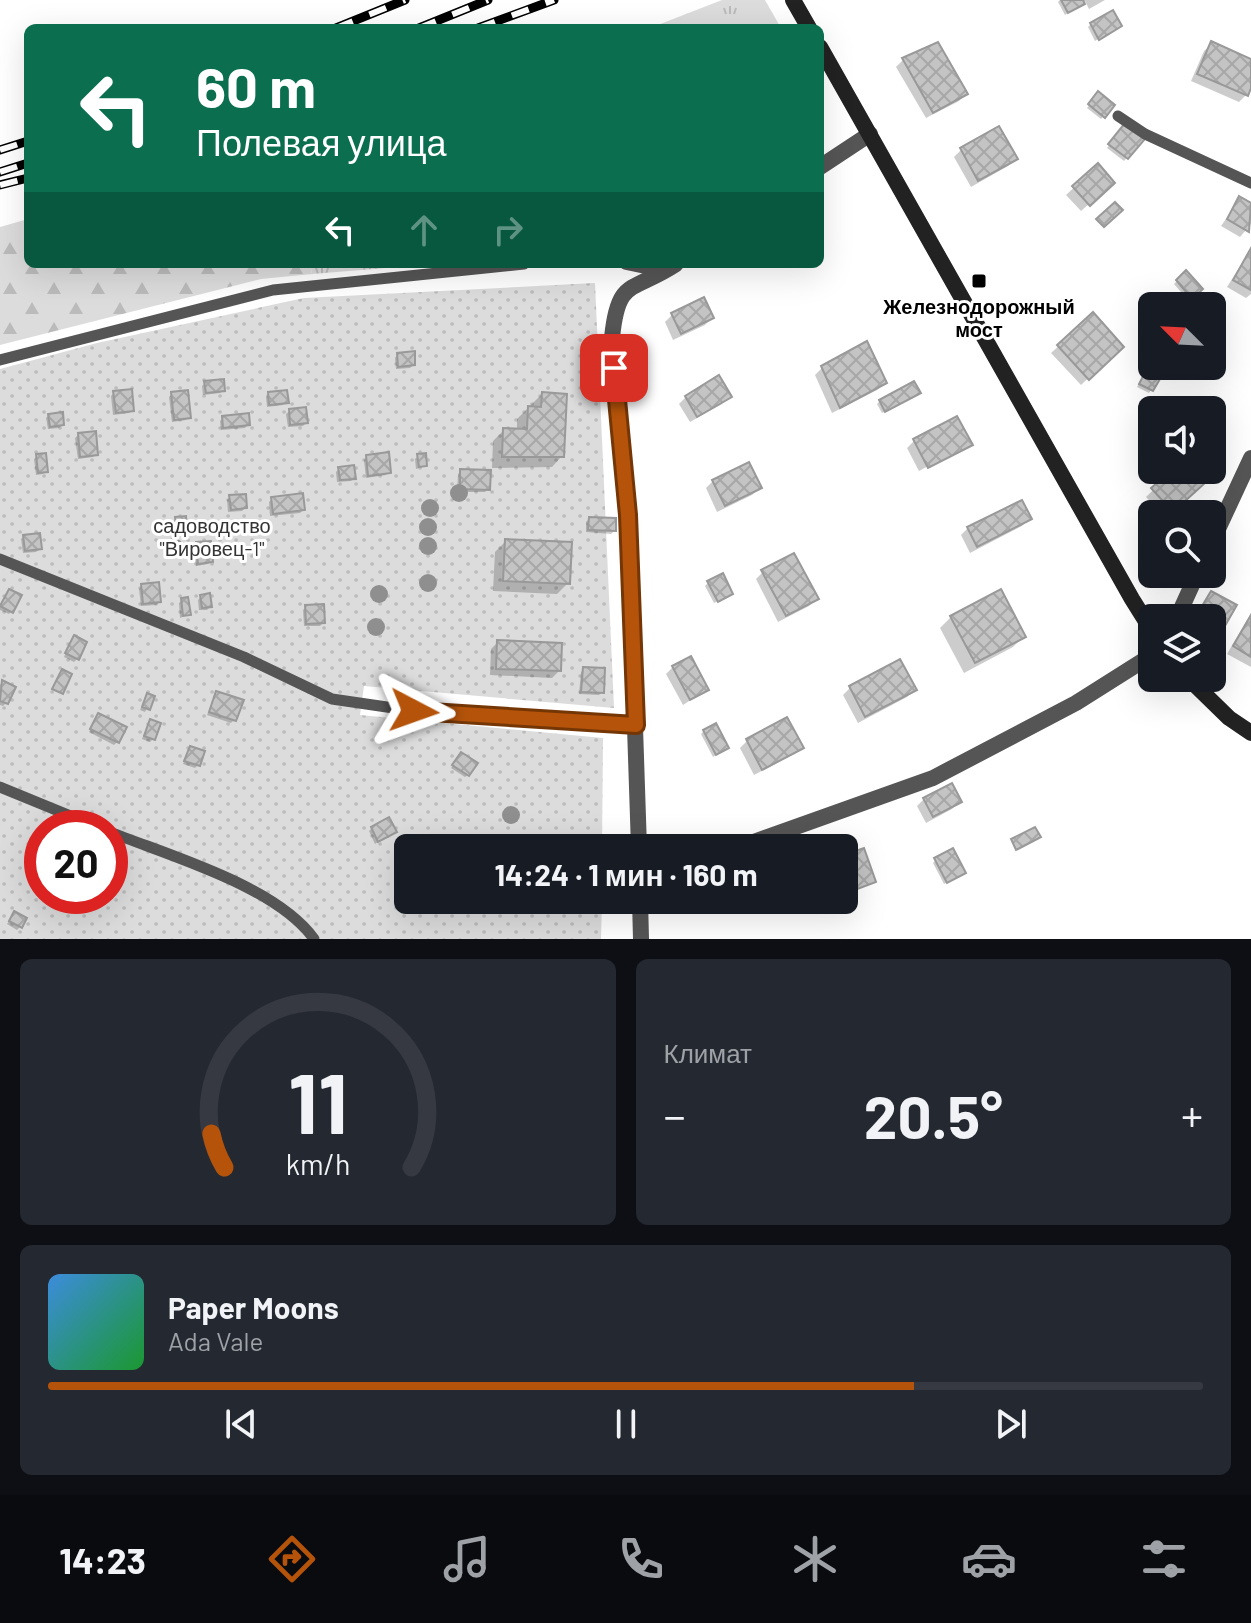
<!DOCTYPE html>
<html lang="ru">
<meta charset="utf-8">
<style>
body{margin:0;font-family:Barlow,sans-serif;background:#242831;color:#f1f3f6;height:100vh;display:flex;flex-direction:column;font-size:30px;white-space:nowrap}
*{box-sizing:border-box;margin:0}
p{font-size:26px;color:#9ea1a6}
.icon{flex:none;width:44px;height:44px;fill:none;stroke:currentColor;stroke-width:2;stroke-linecap:round;stroke-linejoin:round}
.map{position:relative;height:939px;overflow:hidden}
.drawer{display:flex;flex-direction:column;gap:20px;padding:20px;background:#0d0f14;flex:1}
.drawer>*{flex:none}
.guide{position:absolute;left:24px;top:24px;width:800px;height:244px;border-radius:12px;box-shadow:0 8px 32px #0002;background:#0b6e4f;color:#fff;overflow:hidden}
.needle{width:52px;rotate:294deg}
.tools{position:absolute;left:1138px;top:292px;display:grid;gap:16px}
.tools a{display:grid;place-items:center;width:88px;height:88px;border-radius:12px;background:#171b24;box-shadow:0 8px 32px #0002;font-size:40px}
.speed{position:absolute;left:24px;top:810px;display:flex;gap:16px;font-size:40px;font-weight:700;text-align:center}
.speed>*{display:grid;place-content:center;width:104px;height:104px;border-radius:50%;background:#171b24;box-shadow:0 8px 32px #0002;line-height:1}
.speed .limit{border:12px solid #d22;background:#fff;color:#111}
.pin{position:absolute;display:grid;place-items:center;width:68px;height:68px;color:#fff;margin:-34px;border-radius:16px;box-shadow:0 4px 12px #0006}
.me{position:absolute;width:88px;margin:-44px;rotate:94deg;stroke-linejoin:round;filter:drop-shadow(0 0 6px #0008)}
.turn{display:flex;align-items:center;gap:28px;height:168px;padding:0 40px;font-size:36px}
.turn .icon{width:104px;height:104px;stroke-width:2.5}
.turn b{display:block;font-size:56px;line-height:68px}
.lanes{display:flex;align-items:center;height:76px;padding:0 40px;background:#0003;justify-content:center;gap:40px;direction:ltr}
.lanes .off{opacity:.35}
.big{font-size:60px;font-weight:700;line-height:1.1}
.drawer .widget{flex:1;display:flex;flex-direction:column;justify-content:center;gap:12px;min-width:0;padding:0 28px;border-radius:12px;background:#242831}
.drawer .dial{align-items:center;gap:0}
.dial svg{height:208px;overflow:visible;fill:none;stroke:#363941;stroke-width:7;stroke-linecap:round;text-anchor:middle}
.dial text{fill:#f1f3f6;stroke:none}
.song{display:flex;align-items:center;gap:24px}
.cover{width:96px;height:96px;border-radius:12px;background:linear-gradient(135deg,hsl(210 70% 55%),hsl(130 70% 35%))}
.played{height:8px;border-radius:4px;background:linear-gradient(90deg,#b45309 75%,#363941 75%)}
.keys{display:flex;justify-content:space-around;direction:ltr}
.heat{display:flex;justify-content:space-between;align-items:center;font-size:44px;direction:ltr}
.drawer .tiles{flex:1;display:grid;gap:20px;grid-template-columns:1fr 1fr}
.widget:last-child{grid-column:span 2}
.trip{position:absolute;left:394px;top:834px;width:464px;height:80px;border-radius:12px;background:#171b24;box-shadow:0 8px 32px #0002;font-weight:700;line-height:80px;text-align:center}
.dock{display:flex;height:128px;justify-content:space-around;align-items:center;background:#090b0e;color:#9ea1a6}
.dock .icon{width:56px;height:56px}
.dock .current{color:#b45309}
.dock b{font-size:36px;color:#f1f3f6}
.map>svg:first-child{display:block}
.grass{fill:url(#grass-tufts)}
.forest{fill:url(#forest-firs)}
.garden{fill:url(#garden-dots);fill-rule:evenodd}
.shadow{fill:#0003}
.building{fill:url(#building-cross-hatch);stroke:#999;stroke-width:2}
.lines{fill:none;stroke-linecap:round;stroke-linejoin:round}
.lane{stroke:#555;stroke-width:11}
.street{stroke:#555;stroke-width:16}
.secondary{stroke:#222;stroke-width:16}
.rail-casing{stroke:#000;stroke-width:9}
.rail{stroke:#fff;stroke-width:6;stroke-dasharray:18;stroke-linecap:butt}
.tree{fill:#8f8f8f}
.route-casing{stroke:#753606;stroke-width:20}
.route{stroke:#b45309;stroke-width:14}
.poi-dot{fill:#000;stroke:#fff;stroke-width:3}
.labels{text-anchor:middle;dominant-baseline:central;stroke-width:6;stroke-linejoin:round;paint-order:stroke}
.poi-label{font-size:20px;font-weight:bold;fill:#000;stroke:#fff}
.park-label{font-size:20px;fill:#333;stroke:#fff}
</style>
<div class="map">
<svg width="1251" height="939" viewBox="0 0 1251 939">
<defs>
<pattern id="grass-tufts" width="24" height="20" patternUnits="userSpaceOnUse" patternTransform="scale(2)"><rect width="24" height="20" fill="#dcdcdc"/><path d="M3 7l-1-3M5 7V3M7 7l1-3M15 17l-1-3M17 17v-4M19 17l1-3" fill="none" stroke="#bbb"/></pattern>
<pattern id="forest-firs" width="22" height="20" patternUnits="userSpaceOnUse" patternTransform="scale(2)"><rect width="22" height="20" fill="#dcdcdc"/><path d="M5 1l3.5 6h-7zM16 11l3.5 6h-7z" fill="#bbb"/></pattern>
<pattern id="garden-dots" width="8" height="8" patternUnits="userSpaceOnUse" patternTransform="scale(2)"><rect width="8" height="8" fill="#dcdcdc"/><path d="M2 2h.1M6 6h.1" fill="none" stroke="#bbb" stroke-width="1.8" stroke-linecap="round"/></pattern>
<pattern id="building-cross-hatch" width="8" height="8" patternUnits="userSpaceOnUse" patternTransform="scale(2)"><rect width="8" height="8" fill="#c4c4c4"/><path d="M0 0l8 8M0 8l8-8" fill="none" stroke="#a7a7a7"/></pattern>
</defs>
<rect width="100%" height="100%" fill="#fff"/>
<g class="grass">
<polygon points="722,0 765,0 781,28 650,28"/>
<polygon points="310,264 435,264 312,274"/>
</g>
<polygon class="forest" points="28,219 28,264 310,264 312,274 261,279 0,345 0,227"/>
<path class="garden" d="M 595,283 L 614,708 L 364,686 L 360,715 L 603,738 L 602,848 L 408,848 L 408,900 L 602,900 L 601,939 L 0,939 L 0,369 L 97,343 L 304,298 ZM 42,828 L 110,828 L 110,896 L 42,896 Z"/>
<g class="shadow">
<polygon points="1060,0 1105,0 1089,9 1085,1 1065,15 1058,2"/>
<polygon points="1091,24 1120,26 1095,41 1088,27"/>
<polygon points="937,44 966,94 959,101 926,118 896,67 903,60"/>
<polygon points="1212,44 1251,61 1251,83 1246,95 1239,102 1191,81 1204,51"/>
<polygon points="1098,94 1113,105 1101,119 1087,108"/>
<polygon points="1125,126 1142,140 1124,161 1107,148"/>
<polygon points="998,129 1015,159 1008,166 971,187 954,157 961,150"/>
<polygon points="1097,166 1113,183 1081,211 1066,195"/>
<polygon points="1240,199 1251,205 1251,224 1240,237 1221,226"/>
<polygon points="1251,249 1251,294 1246,298 1227,287"/>
<polygon points="1186,273 1200,288 1188,300 1174,284"/>
<polygon points="672,315 712,318 705,325 673,340 665,322"/>
<polygon points="1093,315 1121,347 1081,385 1051,353"/>
<polygon points="398,354 413,365 410,368 396,369 395,358"/>
<polygon points="1152,362 1152,366 1164,368 1149,393 1137,387"/>
<polygon points="822,368 884,382 877,390 832,413 815,375"/>
<polygon points="205,383 223,390 220,393 203,395 202,386"/>
<polygon points="114,393 132,410 129,413 113,415 111,396"/>
<polygon points="172,394 189,417 186,420 172,422 169,397"/>
<polygon points="269,394 286,402 283,405 267,407 266,397"/>
<polygon points="542,394 562,456 552,467 492,468 493,441 504,430 517,430 517,419"/>
<polygon points="729,396 722,404 690,422 679,404 686,397"/>
<polygon points="915,396 882,413 877,404 880,401"/>
<polygon points="290,411 306,423 303,426 288,427 286,414"/>
<polygon points="49,415 62,425 59,428 48,429 46,418"/>
<polygon points="223,418 248,424 245,428 221,430 220,421"/>
<polygon points="956,418 970,444 965,450 965,446 919,471 907,448 914,441"/>
<polygon points="78,435 96,454 93,457 78,459 75,438"/>
<polygon points="37,456 46,471 43,474 36,475 34,459"/>
<polygon points="418,456 425,466 416,469 415,459"/>
<polygon points="367,457 389,472 386,475 366,478 364,460"/>
<polygon points="339,469 354,478 351,481 337,482 336,472"/>
<polygon points="1174,470 1191,470 1203,483 1169,514 1162,514 1146,497"/>
<polygon points="461,471 488,489 485,492 457,492 458,474"/>
<polygon points="713,481 760,488 752,495 717,512 706,488"/>
<polygon points="230,497 245,508 242,511 228,512 227,500"/>
<polygon points="272,499 303,510 300,513 270,516 269,502"/>
<polygon points="176,519 185,526 182,530 174,530 173,522"/>
<polygon points="589,519 614,531 611,534 586,532 586,522"/>
<polygon points="1029,519 1022,526 970,553 961,535 968,528"/>
<polygon points="198,523 198,528 191,532 191,527"/>
<polygon points="24,536 40,549 36,552 23,553 21,539"/>
<polygon points="506,541 568,583 557,594 493,591 495,552"/>
<polygon points="197,544 211,561 208,564 196,566 194,547"/>
<polygon points="763,572 816,599 809,606 778,622 756,579"/>
<polygon points="708,583 728,596 714,603 705,586"/>
<polygon points="142,586 159,602 156,605 141,606 139,589"/>
<polygon points="9,591 12,611 9,614 0,610 0,606"/>
<polygon points="1212,593 1220,630 1213,637 1212,618 1194,618"/>
<polygon points="201,597 210,607 207,610 199,610 198,600"/>
<polygon points="182,600 189,614 180,618 179,603"/>
<polygon points="306,607 323,623 320,626 304,626 303,610"/>
<polygon points="1251,613 1251,667 1227,654"/>
<polygon points="951,617 1024,636 1013,647 964,673 940,628"/>
<polygon points="71,641 77,659 74,662 64,657"/>
<polygon points="498,642 559,671 552,678 490,675 491,649"/>
<polygon points="673,667 706,690 683,705 666,674"/>
<polygon points="584,669 602,692 599,695 579,694 581,672"/>
<polygon points="2,682 6,703 3,706 0,705 0,685"/>
<polygon points="850,688 914,690 907,697 858,723 843,695"/>
<polygon points="217,693 234,720 231,723 207,715"/>
<polygon points="147,695 152,697 145,712 140,710"/>
<polygon points="96,718 117,742 114,745 89,732"/>
<polygon points="150,721 153,739 150,742 142,739"/>
<polygon points="704,731 727,748 713,757 701,734"/>
<polygon points="747,741 801,747 794,754 754,775 740,748"/>
<polygon points="190,748 198,765 195,768 183,764"/>
<polygon points="458,757 468,775 465,777 451,768"/>
<polygon points="924,799 959,802 952,809 926,823 917,806"/>
<polygon points="372,828 394,832 375,844 369,831"/>
<polygon points="936,860 961,875 944,884 933,863"/>
<polygon points="450,900 466,900 460,909 449,903"/>
<polygon points="14,914 20,927 17,930 7,924"/>
</g>
<g class="building">
<polygon points="1061,0 1083,0 1085,4 1068,13"/>
<polygon points="1113,10 1122,26 1099,40 1090,23"/>
<polygon points="1211,41 1251,59 1251,88 1248,96 1197,74"/>
<polygon points="938,42 968,94 933,113 902,58"/>
<polygon points="1098,91 1115,105 1105,118 1088,104"/>
<polygon points="1125,123 1145,139 1128,159 1108,144"/>
<polygon points="999,126 1018,159 978,181 960,148"/>
<polygon points="1098,163 1115,183 1090,206 1072,186"/>
<polygon points="1239,196 1251,203 1249,232 1227,219"/>
<polygon points="1115,202 1123,210 1104,227 1096,219"/>
<polygon points="1251,248 1251,290 1233,280"/>
<polygon points="1186,270 1203,289 1192,299 1176,280"/>
<polygon points="704,297 714,318 681,334 671,313"/>
<polygon points="1093,312 1124,347 1089,380 1057,345"/>
<polygon points="867,341 887,383 840,408 821,366"/>
<polygon points="415,351 415,365 398,367 397,353"/>
<polygon points="1152,359 1152,366 1167,367 1153,391 1139,384"/>
<polygon points="719,375 732,397 697,417 685,396"/>
<polygon points="224,379 225,391 206,393 204,381"/>
<polygon points="914,381 921,393 885,412 879,400"/>
<polygon points="132,389 134,411 116,413 113,391"/>
<polygon points="188,390 191,418 174,420 171,392"/>
<polygon points="287,390 289,403 269,405 268,392"/>
<polygon points="542,392 567,394 564,457 502,457 503,428 527,429 528,406 541,407"/>
<polygon points="306,407 308,423 290,425 289,409"/>
<polygon points="63,412 64,425 50,427 48,414"/>
<polygon points="249,413 250,425 223,428 222,416"/>
<polygon points="957,416 973,445 928,468 913,439"/>
<polygon points="96,431 98,455 80,457 78,433"/>
<polygon points="389,452 391,473 368,476 366,455"/>
<polygon points="46,453 48,472 38,473 36,454"/>
<polygon points="426,453 427,466 419,467 417,454"/>
<polygon points="749,462 762,488 725,506 712,480"/>
<polygon points="354,465 356,479 340,480 338,467"/>
<polygon points="460,469 491,470 490,490 460,489"/>
<polygon points="1172,470 1194,470 1205,483 1173,512 1151,488"/>
<polygon points="303,493 305,510 273,514 271,497"/>
<polygon points="246,494 247,508 231,510 229,495"/>
<polygon points="1022,500 1032,519 977,547 967,527"/>
<polygon points="186,516 187,527 176,528 175,517"/>
<polygon points="589,517 616,518 616,531 588,530"/>
<polygon points="40,533 42,549 25,551 23,535"/>
<polygon points="505,539 572,542 570,584 503,581"/>
<polygon points="211,541 213,562 198,564 196,542"/>
<polygon points="794,553 819,599 786,616 761,570"/>
<polygon points="723,573 733,594 718,602 707,581"/>
<polygon points="159,582 161,602 143,604 141,584"/>
<polygon points="9,589 22,595 13,613 0,606"/>
<polygon points="1001,589 1026,637 975,663 950,616"/>
<polygon points="1211,591 1237,605 1222,631 1212,625 1212,618 1196,616"/>
<polygon points="210,593 212,607 202,608 200,595"/>
<polygon points="188,597 191,615 183,616 181,598"/>
<polygon points="324,604 325,623 306,624 305,605"/>
<polygon points="1251,615 1251,657 1233,646"/>
<polygon points="74,635 87,642 79,660 65,653"/>
<polygon points="497,640 562,643 561,671 496,669"/>
<polygon points="691,656 709,690 690,700 672,666"/>
<polygon points="900,659 917,690 865,717 849,686"/>
<polygon points="583,667 605,668 604,693 581,692"/>
<polygon points="62,669 72,674 63,694 52,689"/>
<polygon points="2,680 16,687 8,704 0,701"/>
<polygon points="216,691 244,700 236,721 209,712"/>
<polygon points="147,693 155,696 150,710 142,707"/>
<polygon points="98,713 127,727 119,743 90,729"/>
<polygon points="787,717 804,748 762,770 746,739"/>
<polygon points="150,719 161,723 155,740 144,736"/>
<polygon points="716,723 729,748 716,755 703,730"/>
<polygon points="190,746 205,751 200,766 184,761"/>
<polygon points="461,752 478,763 469,776 452,765"/>
<polygon points="952,783 962,802 933,817 923,798"/>
<polygon points="389,817 397,832 378,842 371,827"/>
<polygon points="1035,827 1041,837 1016,850 1011,839"/>
<polygon points="864,848 876,882 844,894 844,855"/>
<polygon points="953,848 966,873 947,883 934,858"/>
<polygon points="14,911 27,918 22,928 9,921"/>
</g>
<g class="lines">
<g class="lane">
<polyline points="1118,116 1145,134 1251,183"/>
<polyline points="625,264 663,272"/>
<polyline points="0,360 273,290 524,264"/>
<polyline points="0,559 244,657 332,699 414,711 636,725"/>
<polyline points="0,787 100,828"/>
<path d="M 110,832 C 170,856 276,886 314,939"/>
</g>
<g class="street">
<polyline points="820,167 870,134"/>
<polyline points="1212,542 1251,458"/>
<polyline points="1177,618 1197,574"/>
<path d="M 639,848 L 628,515 L 612,338 C 618,277 632,293 676,264"/>
<polyline points="737,848 933,778 1076,703 1152,655"/>
<polyline points="640,900 641,939"/>
</g>
<g class="secondary">
<polyline points="793,0 809,28"/>
<polyline points="820,47 1132,599 1152,631"/>
<polyline points="1188,678 1229,718 1251,733"/>
</g>
<defs>
<g id="rail">
<polyline points="336,28 405,0"/>
<polyline points="419,28 488,0"/>
<polyline points="478,28 554,0"/>
<polyline points="0,150 28,141"/>
<polyline points="0,172 28,163"/>
<polyline points="0,185 28,178"/>
</g>
</defs>
<use href="#rail" class="rail-casing"/>
<use href="#rail" class="rail"/>
</g>
<g class="tree">
<circle cx="459" cy="493" r="9"/>
<circle cx="430" cy="508" r="9"/>
<circle cx="428" cy="527" r="9"/>
<circle cx="428" cy="546" r="9"/>
<circle cx="174" cy="547" r="9"/>
<circle cx="428" cy="583" r="9"/>
<circle cx="379" cy="594" r="9"/>
<circle cx="376" cy="627" r="9"/>
<circle cx="511" cy="815" r="9"/>
</g>
<g class="lines">
<defs>
<polyline id="route" points="414,711 636,725 628,515 614,368"/>
</defs>
<use href="#route" class="route-casing"/>
<use href="#route" class="route"/>
</g>
<rect class="poi-dot" x="971" y="273" width="16" height="16" rx="4"/>
<g class="labels">
<g class="poi-label">
<text x="979" y="306">Железнодорожный<tspan x="979" dy="23">мост</tspan></text>
</g>
<g class="park-label">
<text x="212" y="525">садоводство<tspan x="212" dy="23">"Вировец-1"</tspan></text>
</g>
</g>
</svg>
<div class="tools">
<a><svg class="needle" viewBox="-14 -14 28 28"><path d="M0-13l5 13h-10z" fill="#e53935"/><path d="M0 13l5-13h-10z" fill="#9ea1a6"/></svg></a>
<a><svg class="icon" aria-label="sound" viewBox="0 0 24 24"><path d="M4 9h4l5-4v14l-5-4H4zM17 9q2 3 0 6"/></svg></a>
<a><svg class="icon" aria-label="search" viewBox="0 0 24 24"><circle cx="10" cy="10" r="6"/><path d="M15 15l6 6"/></svg></a>
<a><svg class="icon" aria-label="layers" viewBox="0 0 24 24"><path d="M12 4l9 5-9 5-9-5zM3 14l9 5 9-5"/></svg></a>
</div>
<div class="speed"><div class="limit">20</div></div>
<div class="pin" style="left:614px;top:368px;background:#d93025"><svg class="icon" aria-label="arrive" viewBox="0 0 24 24"><path d="M6 21V4h12l-3 4 3 4H6"/></svg></div>
<svg class="me" style="left:414px;top:711px" viewBox="-20 -20 40 40"><path d="M0-17L14 15 0 8-14 15z" fill="#b45309" stroke="#fff" stroke-width="4"/></svg>
<div class="trip">14:24 · 1 мин · 160 m</div>
<div class="guide">
<div class="turn"><svg class="icon" aria-label="left" viewBox="0 0 24 24"><path d="M17 20v-9H6M10 6l-5 5 5 5"/></svg><div><b>60 m</b>Полевая улица</div></div>
<div class="lanes"><svg class="icon" aria-label="left" viewBox="0 0 24 24"><path d="M17 20v-9H6M10 6l-5 5 5 5"/></svg><svg class="icon off" aria-label="ahead" viewBox="0 0 24 24"><path d="M12 20V5M6 11l6-6 6 6"/></svg><svg class="icon off" aria-label="right" viewBox="0 0 24 24"><path d="M7 20v-9h11M14 6l5 5-5 5"/></svg></div>
</div>
</div>
<section class="drawer">
<div class="tiles">
<div class="widget dial"><svg viewBox="0 0 100 80">
<path d="M14 69A42 42 0 1 1 86 69"/>
<path d="M14 69A42 42 0 0 1 9 56" stroke="#b45309"/>
<text x="50" y="56" font-size="32" font-weight="700">11</text>
<text x="50" y="72" font-size="11">km/h</text>
</svg></div>
<div class="widget"><p>Климат</p>
<div class="heat"><a>−</a><b class="big">20.5°</b><a>+</a></div>
</div>
<div class="widget">
<div class="song"><i class="cover"></i><div><b>Paper Moons</b><p>Ada Vale</p></div></div>
<div class="played"></div>
<div class="keys"><svg class="icon" aria-label="previous" viewBox="0 0 24 24"><path d="M18 5L8 12l10 7zM5 5v14"/></svg><svg class="icon" aria-label="pause" viewBox="0 0 24 24"><path d="M8 5v14M16 5v14"/></svg><svg class="icon" aria-label="next" viewBox="0 0 24 24"><path d="M6 5l10 7-10 7zM19 5v14"/></svg></div>
</div>
</div>
</section>
<nav class="dock">
<b>14:23</b>
<svg class="icon current" aria-label="directions" viewBox="0 0 24 24"><path d="M12 3l9 9-9 9-9-9zM9 14v-3h6M13 9l2 2-2 2"/></svg>
<svg class="icon" aria-label="music" viewBox="0 0 24 24"><path d="M9 18V5l10-2v13"/><circle cx="6" cy="18" r="3"/><circle cx="16" cy="16" r="3"/></svg>
<svg class="icon" aria-label="phone" viewBox="0 0 24 24"><path d="M5 4h4l2 5-3 2q2 4 5 5l2-3 5 2v4C11 20 4 13 5 4z"/></svg>
<svg class="icon" aria-label="climate" viewBox="0 0 24 24"><path d="M12 3v18M4 7l16 10M4 17L20 7"/></svg>
<svg class="icon" aria-label="car" viewBox="0 0 24 24"><path d="M5 17H2v-5l4-1 3-4h7l3 4 3 1v5h-3M9 17h6M6 11h13"/><circle cx="7" cy="17" r="2"/><circle cx="17" cy="17" r="2"/></svg>
<svg class="icon" aria-label="filters" viewBox="0 0 24 24"><path d="M4 7h16M4 17h16"/><circle cx="9" cy="7" r="2"/><circle cx="15" cy="17" r="2"/></svg>
</nav>
